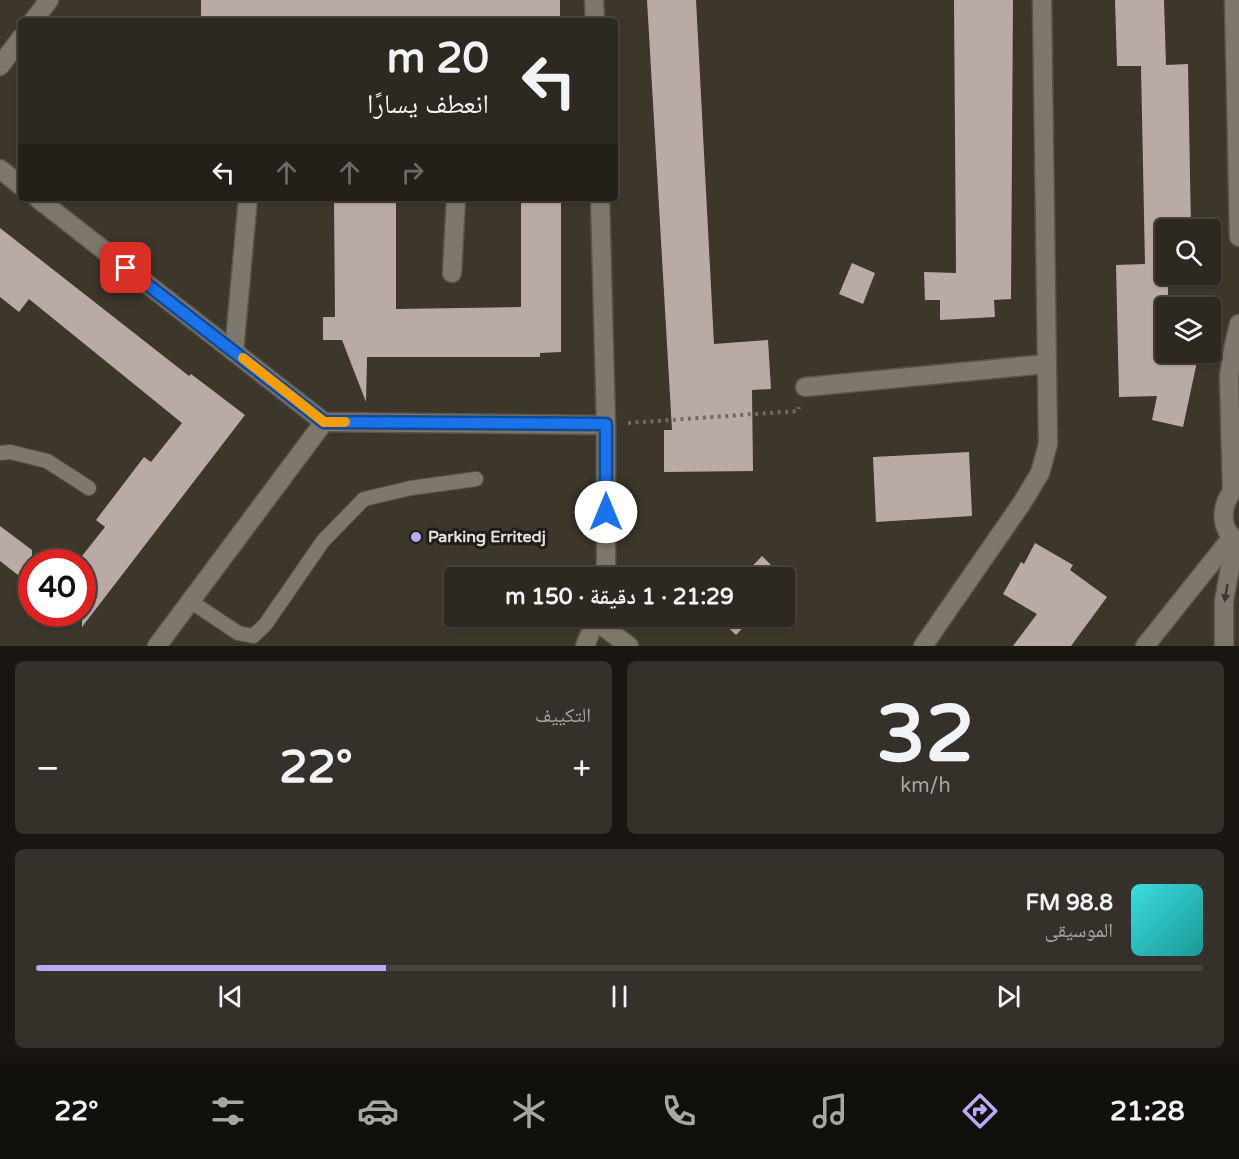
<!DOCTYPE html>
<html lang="ar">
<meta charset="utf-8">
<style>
body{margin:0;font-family:"Varela Round","Noto Naskh Arabic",sans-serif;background:#353029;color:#f1f3f6;direction:rtl;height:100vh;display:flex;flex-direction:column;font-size:22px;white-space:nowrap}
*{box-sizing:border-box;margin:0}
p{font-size:20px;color:#a7a6a5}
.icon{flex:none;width:33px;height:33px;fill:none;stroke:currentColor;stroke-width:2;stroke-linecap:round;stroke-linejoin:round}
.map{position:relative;height:646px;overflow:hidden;direction:ltr}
.details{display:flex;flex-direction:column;gap:15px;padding:15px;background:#191612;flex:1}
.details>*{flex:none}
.banner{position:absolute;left:18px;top:18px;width:600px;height:183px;border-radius:6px;box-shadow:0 2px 4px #0004,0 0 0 2px #48443e;direction:rtl;background:#2d2820;color:#f1f3f6;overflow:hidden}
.buttons{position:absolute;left:1155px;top:219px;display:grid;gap:12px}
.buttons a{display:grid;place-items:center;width:66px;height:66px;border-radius:6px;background:#2d2820;box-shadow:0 2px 4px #0004,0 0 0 2px #48443e;font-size:30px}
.speed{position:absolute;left:18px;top:549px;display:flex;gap:12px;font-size:30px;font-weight:700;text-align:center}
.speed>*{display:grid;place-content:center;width:78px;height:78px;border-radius:50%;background:#2d2820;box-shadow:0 2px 4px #0004,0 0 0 2px #48443e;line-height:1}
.speed .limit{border:9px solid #d22;background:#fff;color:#111}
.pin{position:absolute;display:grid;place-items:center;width:51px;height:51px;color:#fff;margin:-26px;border-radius:12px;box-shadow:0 3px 9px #0006}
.me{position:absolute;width:66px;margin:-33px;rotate:0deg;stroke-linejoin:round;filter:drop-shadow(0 0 4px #0008)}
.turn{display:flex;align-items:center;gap:21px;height:126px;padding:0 30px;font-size:27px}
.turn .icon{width:78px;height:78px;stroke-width:2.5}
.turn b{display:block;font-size:42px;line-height:51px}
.lanes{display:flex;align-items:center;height:57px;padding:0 30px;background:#0003;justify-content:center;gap:30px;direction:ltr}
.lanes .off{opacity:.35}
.big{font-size:45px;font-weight:800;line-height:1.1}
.details .card{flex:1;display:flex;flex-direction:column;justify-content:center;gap:9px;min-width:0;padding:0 21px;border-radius:9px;background:#353029}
.details .dial{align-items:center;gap:0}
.dial b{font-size:78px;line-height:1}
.song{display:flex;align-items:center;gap:18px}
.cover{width:72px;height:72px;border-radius:9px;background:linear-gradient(135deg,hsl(180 70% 55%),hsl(180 70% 35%))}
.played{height:6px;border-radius:3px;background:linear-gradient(90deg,#bbaaf6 30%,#48443e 30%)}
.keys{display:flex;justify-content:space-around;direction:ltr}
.heat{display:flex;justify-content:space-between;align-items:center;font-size:33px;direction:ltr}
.details .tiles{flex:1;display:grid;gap:15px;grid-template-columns:1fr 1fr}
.card:last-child{grid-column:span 2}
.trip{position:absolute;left:444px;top:567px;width:351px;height:60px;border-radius:6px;background:#2d2820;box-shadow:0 2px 4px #0004,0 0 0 2px #48443e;font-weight:800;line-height:60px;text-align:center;direction:rtl}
.menu{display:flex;height:96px;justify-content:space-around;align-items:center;background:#12100d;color:#a7a6a5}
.menu .icon{width:42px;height:42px}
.menu .active{color:#bbaaf6}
.menu b{font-size:27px;color:#f1f3f6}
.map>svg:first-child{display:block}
.building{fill:#baaaa6}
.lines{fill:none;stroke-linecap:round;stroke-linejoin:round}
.service-casing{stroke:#5a544b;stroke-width:16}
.minor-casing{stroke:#5a544b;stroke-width:21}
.tertiary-casing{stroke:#5a544b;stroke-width:21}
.secondary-casing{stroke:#5a544b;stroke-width:21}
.path{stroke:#706b61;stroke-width:4;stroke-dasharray:3 4.5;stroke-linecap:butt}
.service{stroke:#7e776c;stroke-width:14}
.minor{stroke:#7e776c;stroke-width:18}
.tertiary{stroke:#7e776c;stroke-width:18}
.secondary{stroke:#7e776c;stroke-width:18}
.oneway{fill:#3c3832}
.route-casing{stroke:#114b97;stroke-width:15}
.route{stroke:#1a73e8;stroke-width:10}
.slow{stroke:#f59e0b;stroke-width:10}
.poi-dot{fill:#bbaaf6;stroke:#201d19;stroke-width:2}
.labels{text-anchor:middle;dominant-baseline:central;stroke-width:6;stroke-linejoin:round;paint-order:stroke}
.poi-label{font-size:16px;font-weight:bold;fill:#e6e2db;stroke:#201d19;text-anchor:start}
</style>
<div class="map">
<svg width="1239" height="646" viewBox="0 0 1239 646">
<rect width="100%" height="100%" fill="#3c362b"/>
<g class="building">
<rect x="201" y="0" width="359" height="21"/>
<polygon points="647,0 696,0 714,344 768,340 771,389 752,390 753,471 664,472 664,430 672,430"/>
<polygon points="954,0 1013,0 1011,299 994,300 995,317 940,320 940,300 925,300 924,272 956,273"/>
<polygon points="1115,0 1164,0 1166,65 1188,64 1191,230 1166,230 1166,274 1168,274 1168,308 1166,308 1166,352 1176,352 1198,357 1183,427 1152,420 1157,396 1119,397 1116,265 1145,264 1141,66 1117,66"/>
<polygon points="334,198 396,198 396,309 521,307 521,198 561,198 561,352 540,353 540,357 367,357 366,402 342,340 323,340 323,317 335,317"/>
<polygon points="0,228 189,376 191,374 245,415 82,627 82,556 105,527 96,520 144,457 151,462 182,423 29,299 19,312 0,297"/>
<polygon points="852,263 875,273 863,304 839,294"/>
<polygon points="969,452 972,516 876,522 873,457"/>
<polygon points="0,526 32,550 32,586 0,561"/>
<polygon points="1035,543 1073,565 1070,570 1107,597 1071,646 1013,646 1037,614 1003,594 1021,562 1024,564"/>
<polygon points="762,556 784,578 741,578"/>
<polygon points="716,616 754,616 736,635"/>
</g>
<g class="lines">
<defs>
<g id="service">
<polyline points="0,453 10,452 47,461 89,488"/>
<polyline points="190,601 238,633 253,636 265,625 323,541 364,499 411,488 476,479"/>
</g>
<g id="minor">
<polyline points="594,0 595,21"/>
<polyline points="600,198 606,425"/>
<polyline points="452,273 456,198"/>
<polyline points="234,352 248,198"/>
<polyline points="805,387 1046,364"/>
<polyline points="923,646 1022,503 1040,473 1048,444 1042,0"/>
</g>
<g id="tertiary">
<polyline points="0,169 21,186"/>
<polyline points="37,198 324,422 606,425 606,578"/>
<polyline points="596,621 629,646"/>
<polyline points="157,646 324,422"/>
<polyline points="585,646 597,616"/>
</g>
<g id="secondary">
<polyline points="1234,0 1239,237"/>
<polyline points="33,21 49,0"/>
<polyline points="0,66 21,38"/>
<path d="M 1239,485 C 1220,501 1217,529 1239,543"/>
<polyline points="1232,491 1229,377 1232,354 1239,324"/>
<polyline points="1145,646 1232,537"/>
<polyline points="1224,646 1224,601 1235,541"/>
</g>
</defs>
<use href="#service" class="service-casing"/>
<use href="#minor" class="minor-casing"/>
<use href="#tertiary" class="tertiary-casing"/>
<use href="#secondary" class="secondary-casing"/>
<polyline class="path" points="628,423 798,411 799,407"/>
<use href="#service" class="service"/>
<use href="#minor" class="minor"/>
<use href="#tertiary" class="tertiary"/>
<use href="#secondary" class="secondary"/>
</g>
<defs><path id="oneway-solid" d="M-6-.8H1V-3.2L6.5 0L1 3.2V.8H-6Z" transform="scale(1.5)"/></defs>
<use class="oneway" href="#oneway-solid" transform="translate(1226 593) rotate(100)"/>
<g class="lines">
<defs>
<polyline id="route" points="126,268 324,422 606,424 606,512"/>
</defs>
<use href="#route" class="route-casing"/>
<use href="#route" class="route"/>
<polyline class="slow" points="243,358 324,422 345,422"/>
</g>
<circle class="poi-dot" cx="416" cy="537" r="6"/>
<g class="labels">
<g class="poi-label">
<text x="428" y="537">Parking Erritedj</text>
</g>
</g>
</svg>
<div class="buttons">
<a><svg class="icon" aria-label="search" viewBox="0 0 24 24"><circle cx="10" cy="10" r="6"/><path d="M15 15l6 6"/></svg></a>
<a><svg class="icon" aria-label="layers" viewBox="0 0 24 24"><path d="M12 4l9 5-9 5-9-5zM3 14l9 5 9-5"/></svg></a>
</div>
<div class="speed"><div class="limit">40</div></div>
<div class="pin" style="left:126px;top:268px;background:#d93025"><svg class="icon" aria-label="arrive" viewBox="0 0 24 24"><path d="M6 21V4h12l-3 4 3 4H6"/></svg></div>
<svg class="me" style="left:606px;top:512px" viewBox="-20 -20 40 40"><circle r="19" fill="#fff"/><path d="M0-13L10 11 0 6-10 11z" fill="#1a73e8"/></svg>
<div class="trip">21:29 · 1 دقيقة · 150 m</div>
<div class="banner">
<div class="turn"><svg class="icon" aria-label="left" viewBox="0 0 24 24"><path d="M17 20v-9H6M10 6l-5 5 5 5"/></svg><div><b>20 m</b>انعطف يسارًا</div></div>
<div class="lanes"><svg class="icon" aria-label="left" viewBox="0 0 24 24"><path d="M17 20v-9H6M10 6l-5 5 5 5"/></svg><svg class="icon off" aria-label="ahead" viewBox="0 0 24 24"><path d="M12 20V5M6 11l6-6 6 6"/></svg><svg class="icon off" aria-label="ahead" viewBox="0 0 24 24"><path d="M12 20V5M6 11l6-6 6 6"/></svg><svg class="icon off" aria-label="right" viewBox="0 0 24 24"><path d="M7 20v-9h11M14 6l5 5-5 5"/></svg></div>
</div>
</div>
<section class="details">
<div class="tiles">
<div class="card dial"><b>32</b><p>km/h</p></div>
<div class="card"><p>التكييف</p>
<div class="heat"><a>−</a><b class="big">22°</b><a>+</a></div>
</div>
<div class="card">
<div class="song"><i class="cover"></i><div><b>98.8 FM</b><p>الموسيقى</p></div></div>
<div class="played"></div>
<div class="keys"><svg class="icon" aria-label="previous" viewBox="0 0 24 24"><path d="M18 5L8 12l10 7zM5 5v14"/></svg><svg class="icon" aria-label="pause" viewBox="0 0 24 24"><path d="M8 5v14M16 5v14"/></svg><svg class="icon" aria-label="next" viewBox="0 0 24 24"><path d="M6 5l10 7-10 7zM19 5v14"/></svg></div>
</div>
</div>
</section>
<nav class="menu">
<b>21:28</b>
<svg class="icon active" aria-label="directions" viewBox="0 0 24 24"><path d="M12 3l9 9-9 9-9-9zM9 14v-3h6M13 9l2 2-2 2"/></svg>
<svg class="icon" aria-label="music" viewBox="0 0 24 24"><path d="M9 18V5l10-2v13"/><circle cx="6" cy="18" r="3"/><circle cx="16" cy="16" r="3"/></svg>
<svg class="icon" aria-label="phone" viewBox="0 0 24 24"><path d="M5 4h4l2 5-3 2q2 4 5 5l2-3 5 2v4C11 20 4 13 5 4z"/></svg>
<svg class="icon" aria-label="climate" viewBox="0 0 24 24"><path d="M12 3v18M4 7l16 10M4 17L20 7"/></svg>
<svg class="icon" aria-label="car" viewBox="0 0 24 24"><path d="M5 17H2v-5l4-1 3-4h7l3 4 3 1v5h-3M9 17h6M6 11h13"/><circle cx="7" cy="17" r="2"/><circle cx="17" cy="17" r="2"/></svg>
<svg class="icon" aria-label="filters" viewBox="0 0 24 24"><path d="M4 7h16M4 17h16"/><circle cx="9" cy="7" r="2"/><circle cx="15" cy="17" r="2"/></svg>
<b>22°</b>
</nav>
